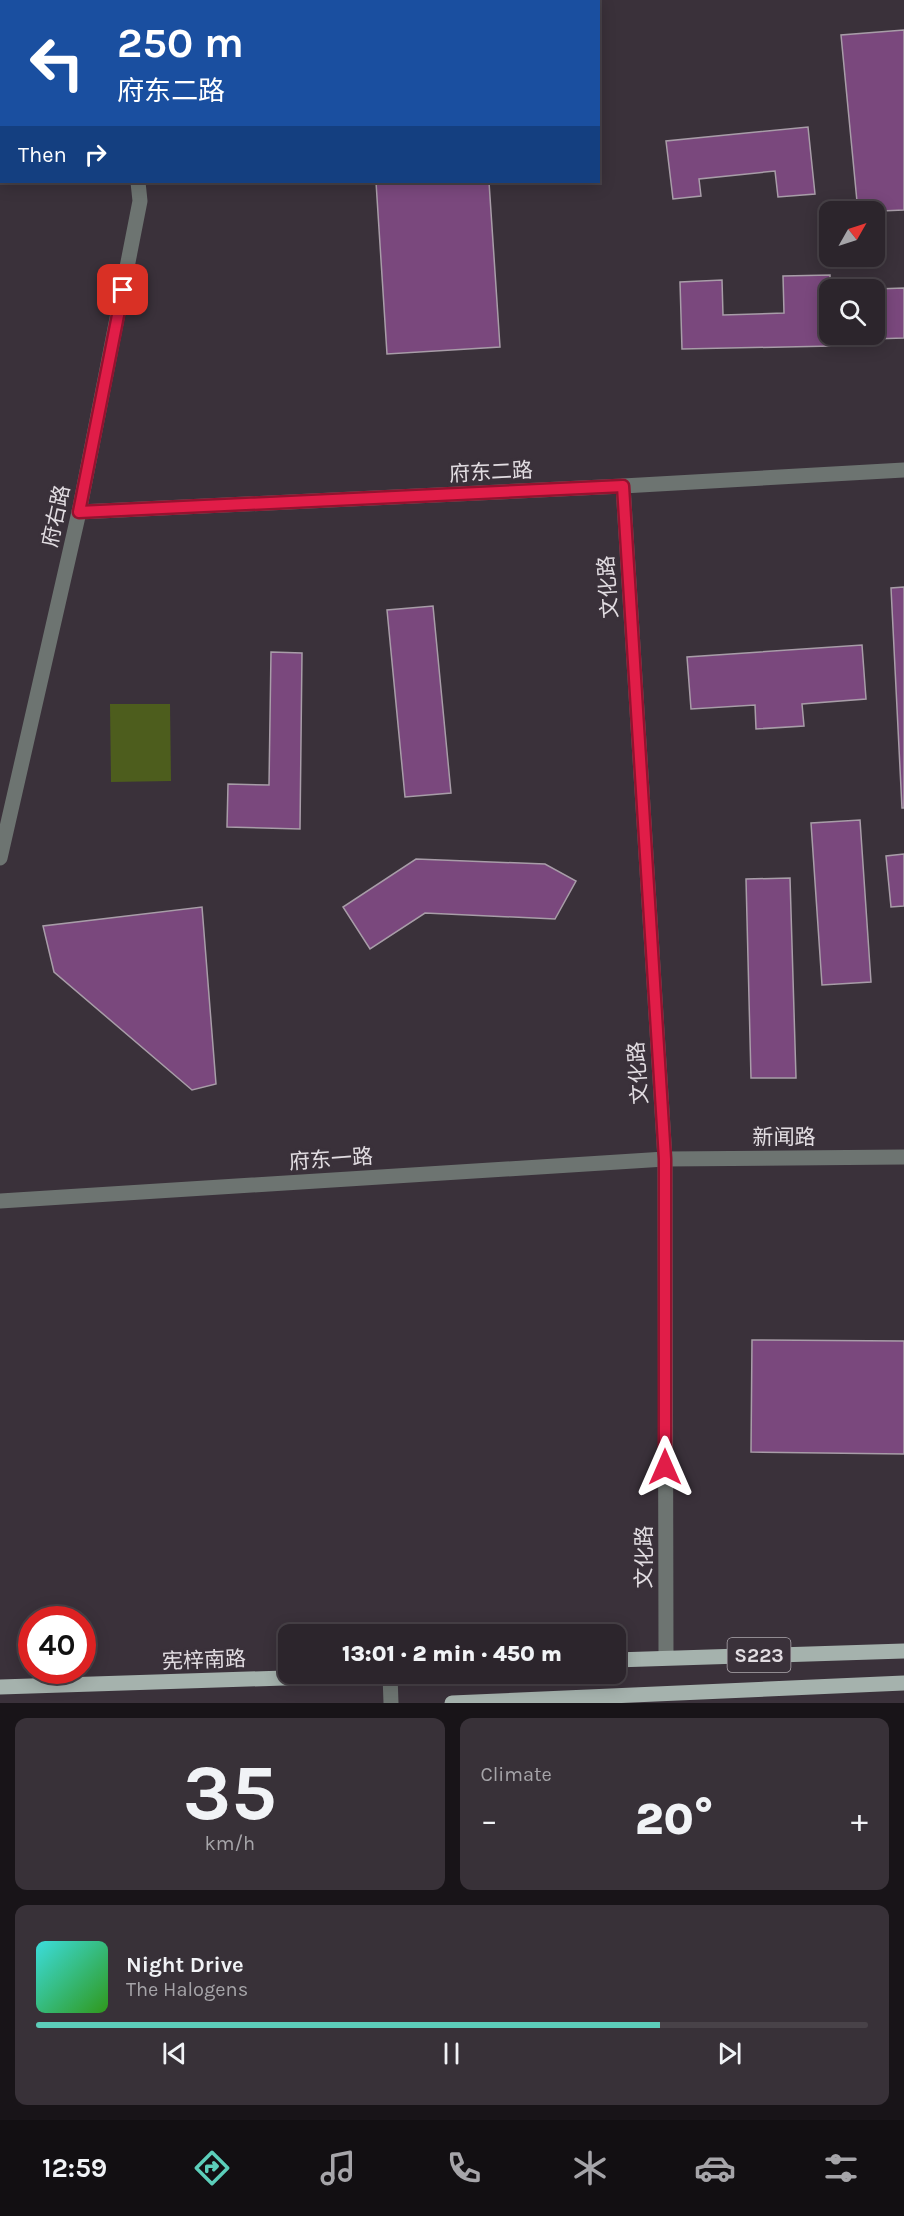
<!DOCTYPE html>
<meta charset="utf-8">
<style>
body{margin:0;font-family:Karla,"Noto Sans SC",sans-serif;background:#383138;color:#f1f3f6;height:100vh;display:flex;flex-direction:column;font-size:22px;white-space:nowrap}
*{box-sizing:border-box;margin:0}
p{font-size:20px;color:#a6a5a9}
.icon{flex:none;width:33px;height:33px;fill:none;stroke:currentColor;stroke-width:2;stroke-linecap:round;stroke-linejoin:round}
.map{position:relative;height:1703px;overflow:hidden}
.panel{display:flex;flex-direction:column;gap:15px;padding:15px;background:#181418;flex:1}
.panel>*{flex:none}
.hud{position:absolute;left:0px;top:0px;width:600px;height:183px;box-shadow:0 3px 15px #0003,0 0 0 2px #484248;background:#1a4fa0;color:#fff;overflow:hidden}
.needle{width:39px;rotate:51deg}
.tools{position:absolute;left:819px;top:201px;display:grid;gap:12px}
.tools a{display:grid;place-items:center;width:66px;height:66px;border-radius:12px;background:#2c252c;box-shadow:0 3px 15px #0003,0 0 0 2px #484248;font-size:30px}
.speed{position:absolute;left:18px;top:1606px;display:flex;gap:12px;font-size:30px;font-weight:700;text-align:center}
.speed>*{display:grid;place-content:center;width:78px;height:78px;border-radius:50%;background:#2c252c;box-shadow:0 3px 15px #0003,0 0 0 2px #484248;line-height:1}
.speed .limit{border:9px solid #d22;background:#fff;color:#111}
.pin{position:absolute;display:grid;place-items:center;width:51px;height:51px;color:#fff;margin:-26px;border-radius:12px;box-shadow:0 3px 9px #0006}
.me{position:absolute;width:66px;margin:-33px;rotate:0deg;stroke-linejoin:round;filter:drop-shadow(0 0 4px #0008)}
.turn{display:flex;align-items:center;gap:21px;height:126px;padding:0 18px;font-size:27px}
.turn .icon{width:78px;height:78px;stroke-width:2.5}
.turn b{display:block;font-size:42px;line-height:51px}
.then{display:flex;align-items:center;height:57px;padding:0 18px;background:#0003;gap:12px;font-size:22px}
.big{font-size:45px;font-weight:800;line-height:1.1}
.panel .tile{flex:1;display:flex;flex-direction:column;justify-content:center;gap:9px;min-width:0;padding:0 21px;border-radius:12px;background:#383138}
.panel .dial{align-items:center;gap:0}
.dial b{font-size:78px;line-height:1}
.song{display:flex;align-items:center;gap:18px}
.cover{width:72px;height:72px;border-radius:9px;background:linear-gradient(135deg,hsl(180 70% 55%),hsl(110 70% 35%))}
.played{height:6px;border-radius:3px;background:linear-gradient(90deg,#5cceba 75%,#484248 75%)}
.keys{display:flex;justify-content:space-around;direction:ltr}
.heat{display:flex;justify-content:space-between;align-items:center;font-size:33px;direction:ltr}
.panel .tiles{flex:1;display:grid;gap:15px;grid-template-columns:1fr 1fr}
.tile:last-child{grid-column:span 2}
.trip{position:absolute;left:278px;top:1624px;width:348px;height:60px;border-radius:12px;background:#2c252c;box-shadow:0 3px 15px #0003,0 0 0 2px #484248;font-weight:800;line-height:60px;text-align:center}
.tabs{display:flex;height:96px;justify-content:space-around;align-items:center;background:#120f12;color:#a6a5a9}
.tabs .icon{width:42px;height:42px}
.tabs .on{color:#5cceba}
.tabs b{font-size:27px;color:#f1f3f6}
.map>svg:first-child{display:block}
.green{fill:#4d5d1d}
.building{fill:#7a487d;stroke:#a89da8;stroke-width:1.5}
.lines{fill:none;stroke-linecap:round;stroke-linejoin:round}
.minor{stroke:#6d7471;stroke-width:15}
.major{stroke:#a5b2ad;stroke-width:15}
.route-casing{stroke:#92132f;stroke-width:15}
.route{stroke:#e11d48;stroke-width:10}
.labels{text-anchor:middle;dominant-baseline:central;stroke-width:6;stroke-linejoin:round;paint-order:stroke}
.shield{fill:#3a313a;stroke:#afa9af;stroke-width:1.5}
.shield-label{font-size:20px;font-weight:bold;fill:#e1dce1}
.street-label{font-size:21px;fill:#e1dce1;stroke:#3a313a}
</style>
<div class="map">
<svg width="904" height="1703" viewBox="0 0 904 1703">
<rect width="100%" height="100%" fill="#3a313a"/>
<polygon class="green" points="110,704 170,704 171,781 111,782"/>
<g class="building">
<rect x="314" y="0" width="110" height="2"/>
<polygon points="904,30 904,210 858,212 841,35"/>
<polygon points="808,127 815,194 778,197 775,171 699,179 701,196 673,199 666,141"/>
<polygon points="376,182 489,182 500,347 387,354"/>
<polygon points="830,275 830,334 832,334 832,346 682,349 680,282 722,280 723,315 784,313 783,276"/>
<polygon points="904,288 904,338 873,339 876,289"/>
<polygon points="904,587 904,808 902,808 891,588"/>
<polygon points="433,606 451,793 405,797 387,610"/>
<polygon points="862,645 866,699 802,704 804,726 756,729 755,705 691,709 687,657"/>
<polygon points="271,652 302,653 300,829 227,827 228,784 269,785"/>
<polygon points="860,820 871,982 822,985 811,823"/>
<polygon points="904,854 904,906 891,907 886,856"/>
<polygon points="416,859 545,864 576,881 555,919 425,913 370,949 343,907"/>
<polygon points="790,878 796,1078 751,1078 746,879"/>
<polygon points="202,907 216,1084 192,1090 54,972 43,926"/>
<polygon points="752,1340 904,1341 904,1454 751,1452"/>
</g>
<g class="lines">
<g class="minor">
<polyline points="33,0 34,2"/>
<polyline points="623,486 665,1159 666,1657"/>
<polyline points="79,512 623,486 904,470"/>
<polyline points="0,858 79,512 140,201 138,182"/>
<polyline points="0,1201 665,1159 904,1157"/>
<polyline points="390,1675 391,1703"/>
</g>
<g class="major">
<polyline points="615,1660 904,1651"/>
<polyline points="0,1687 409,1674"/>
<polyline points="452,1703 904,1683"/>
</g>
</g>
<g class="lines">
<defs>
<polyline id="route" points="123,290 79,512 623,486 665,1159 665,1467"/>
</defs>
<use href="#route" class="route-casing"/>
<use href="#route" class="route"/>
</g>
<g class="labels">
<rect class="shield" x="727.5" y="1638" width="63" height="34" rx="4.5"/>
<g class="shield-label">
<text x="759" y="1655">S223</text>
</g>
<g class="street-label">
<text transform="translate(491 472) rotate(-3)">府东二路</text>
<text transform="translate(56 516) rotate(-78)">府右路</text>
<text transform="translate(608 587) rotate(-94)">文化路</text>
<text transform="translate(638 1073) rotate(-94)">文化路</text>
<text x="784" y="1137">新闻路</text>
<text transform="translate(331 1159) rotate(-4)">府东一路</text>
<text transform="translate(644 1557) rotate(-90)">文化路</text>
<text transform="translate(204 1660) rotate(-2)">宪梓南路</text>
</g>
</g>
</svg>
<div class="tools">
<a><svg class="needle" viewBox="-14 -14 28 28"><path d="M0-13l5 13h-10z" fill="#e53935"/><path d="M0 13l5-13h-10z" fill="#a6a5a9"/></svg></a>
<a><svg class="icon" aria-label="search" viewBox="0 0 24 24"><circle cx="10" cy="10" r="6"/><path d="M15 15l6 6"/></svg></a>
</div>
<div class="speed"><div class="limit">40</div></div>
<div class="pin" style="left:123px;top:290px;background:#d93025"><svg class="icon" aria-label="arrive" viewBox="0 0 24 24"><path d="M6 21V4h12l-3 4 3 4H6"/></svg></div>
<svg class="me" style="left:665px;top:1467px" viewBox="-20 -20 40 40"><path d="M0-17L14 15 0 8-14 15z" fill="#e11d48" stroke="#fff" stroke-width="4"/></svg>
<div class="trip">13:01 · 2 min · 450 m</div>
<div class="hud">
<div class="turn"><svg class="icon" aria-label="left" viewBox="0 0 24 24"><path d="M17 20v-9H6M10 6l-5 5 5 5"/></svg><div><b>250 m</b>府东二路</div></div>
<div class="then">Then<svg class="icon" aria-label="right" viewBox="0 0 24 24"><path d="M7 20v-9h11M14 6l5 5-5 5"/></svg></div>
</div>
</div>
<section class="panel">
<div class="tiles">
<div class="tile dial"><b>35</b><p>km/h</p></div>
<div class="tile"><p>Climate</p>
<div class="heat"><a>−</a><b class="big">20°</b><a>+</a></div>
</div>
<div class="tile">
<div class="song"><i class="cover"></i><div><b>Night Drive</b><p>The Halogens</p></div></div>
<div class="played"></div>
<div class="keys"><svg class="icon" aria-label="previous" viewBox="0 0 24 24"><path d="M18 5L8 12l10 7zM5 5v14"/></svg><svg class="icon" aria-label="pause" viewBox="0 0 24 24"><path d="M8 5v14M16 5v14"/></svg><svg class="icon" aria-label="next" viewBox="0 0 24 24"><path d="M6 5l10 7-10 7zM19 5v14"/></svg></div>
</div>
</div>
</section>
<nav class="tabs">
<b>12:59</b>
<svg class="icon on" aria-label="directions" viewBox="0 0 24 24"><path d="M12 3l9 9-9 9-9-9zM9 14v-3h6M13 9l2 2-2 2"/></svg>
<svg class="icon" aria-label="music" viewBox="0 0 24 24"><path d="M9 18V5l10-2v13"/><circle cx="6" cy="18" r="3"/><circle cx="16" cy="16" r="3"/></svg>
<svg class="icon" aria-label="phone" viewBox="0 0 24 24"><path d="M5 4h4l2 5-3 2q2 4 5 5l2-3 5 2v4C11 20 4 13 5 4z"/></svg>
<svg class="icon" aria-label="climate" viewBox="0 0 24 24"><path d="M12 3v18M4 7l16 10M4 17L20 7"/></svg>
<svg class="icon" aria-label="car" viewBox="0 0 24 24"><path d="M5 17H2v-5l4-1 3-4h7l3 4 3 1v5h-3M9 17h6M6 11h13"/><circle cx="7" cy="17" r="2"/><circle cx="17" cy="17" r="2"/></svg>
<svg class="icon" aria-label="filters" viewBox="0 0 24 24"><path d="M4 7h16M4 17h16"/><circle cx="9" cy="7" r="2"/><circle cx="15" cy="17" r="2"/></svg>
</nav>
